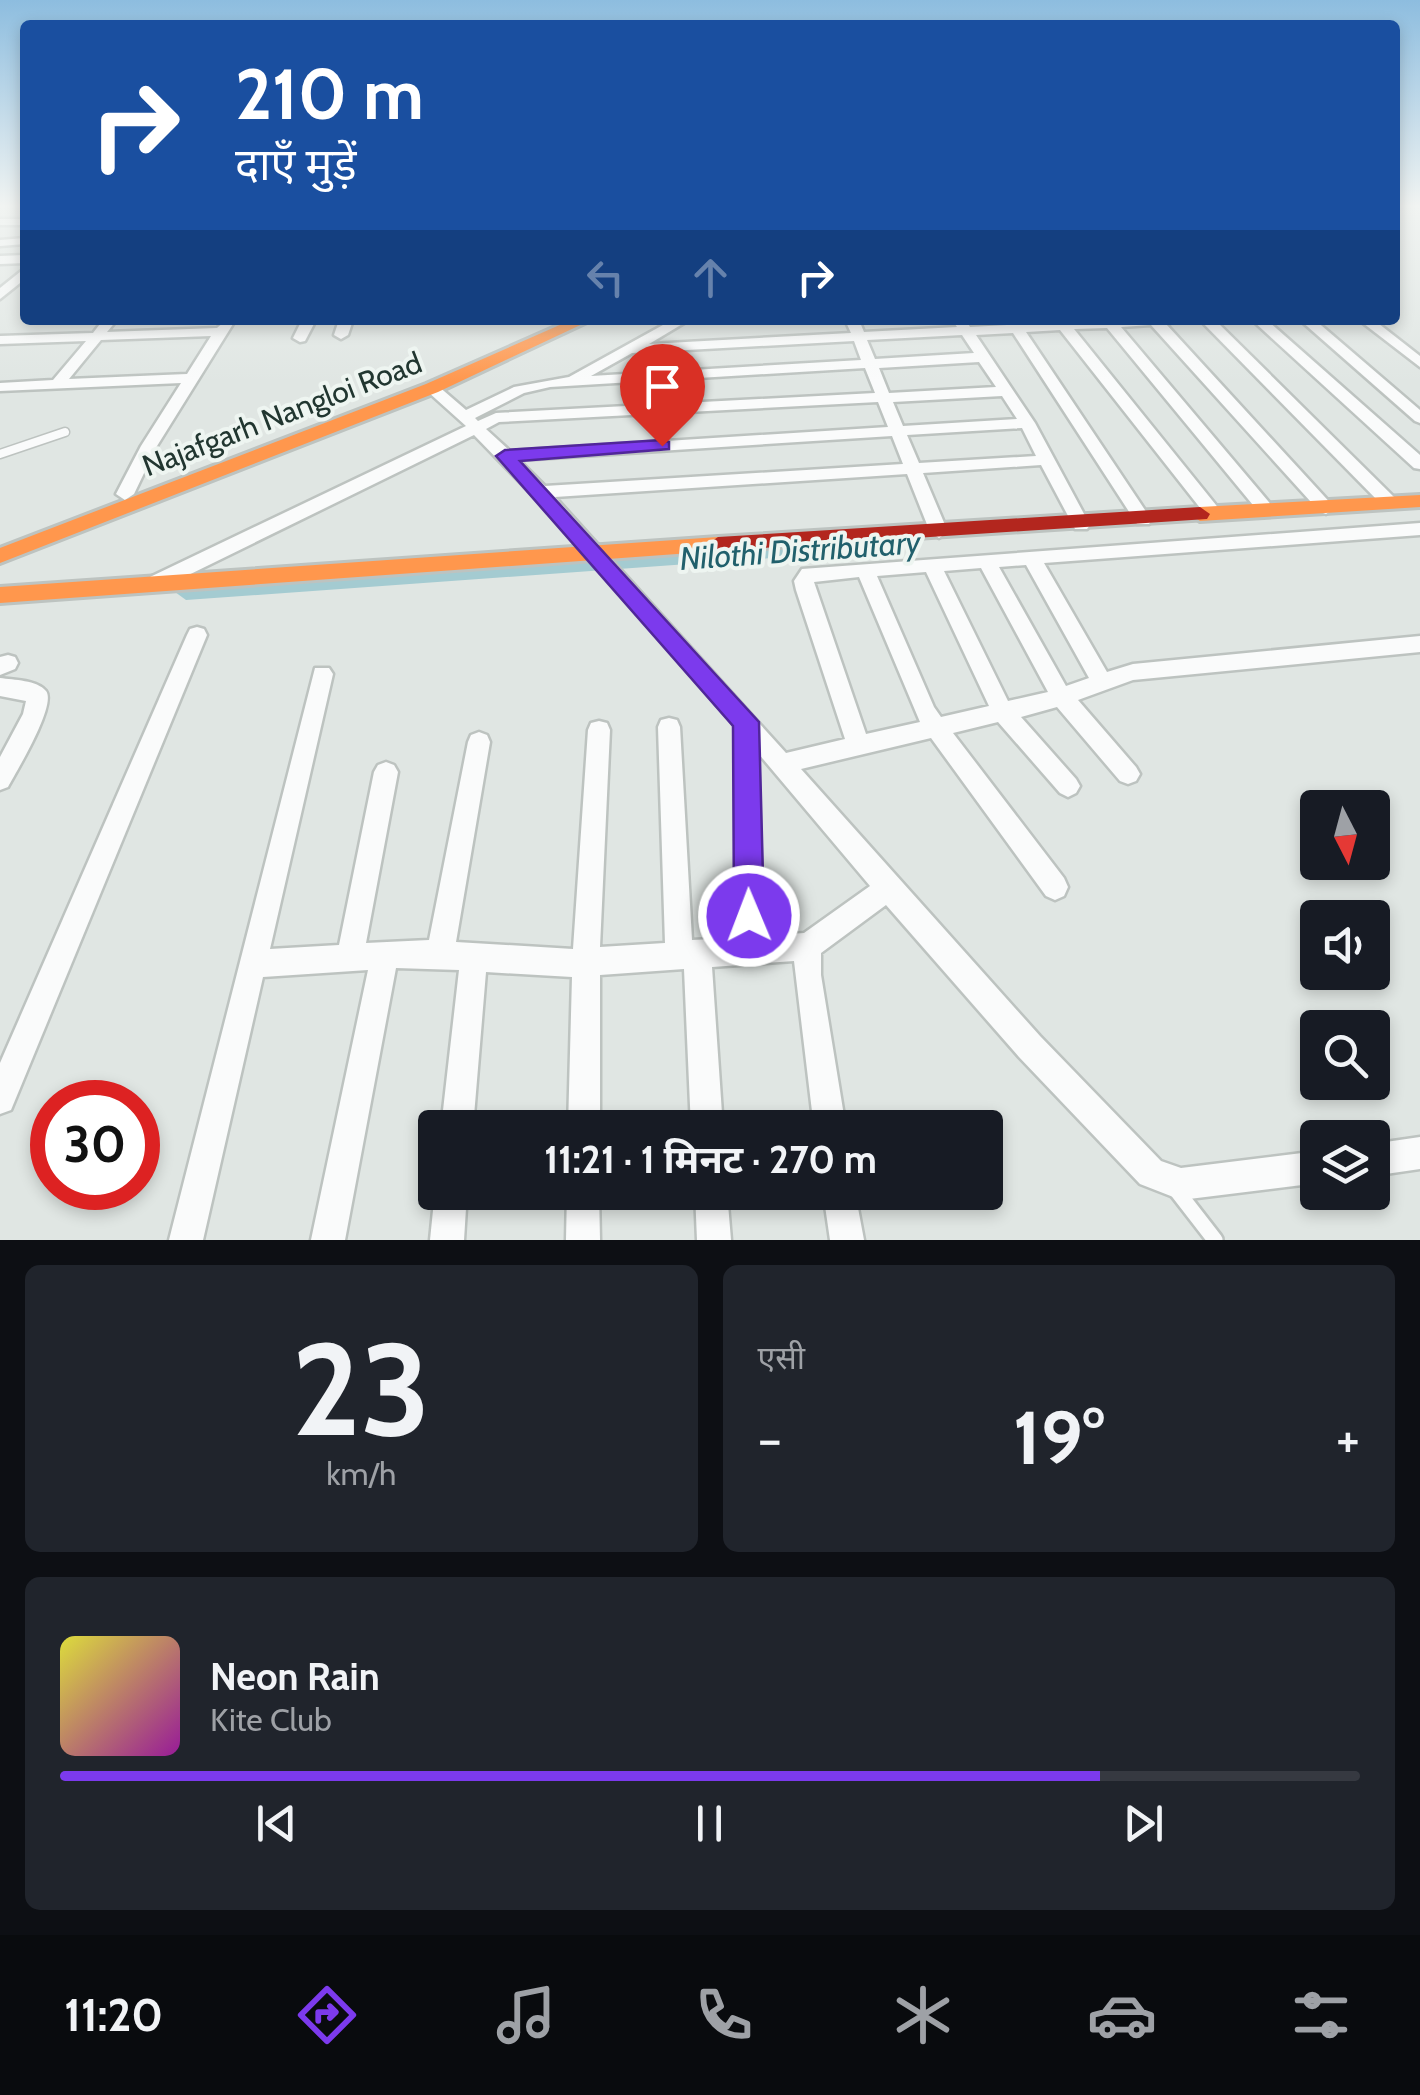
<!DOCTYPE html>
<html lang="hi">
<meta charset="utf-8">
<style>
body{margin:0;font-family:Cabin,"Noto Sans Devanagari",sans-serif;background:#20242c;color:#f1f3f6;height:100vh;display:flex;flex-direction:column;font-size:38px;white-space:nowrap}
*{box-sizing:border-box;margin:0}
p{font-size:32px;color:#9ea1a6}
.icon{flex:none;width:55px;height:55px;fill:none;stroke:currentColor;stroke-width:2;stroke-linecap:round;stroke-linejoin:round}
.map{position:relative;height:1240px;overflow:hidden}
.sheet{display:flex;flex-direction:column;gap:25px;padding:25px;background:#0d0f14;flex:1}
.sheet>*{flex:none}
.banner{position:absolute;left:20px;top:20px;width:1380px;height:305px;border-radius:10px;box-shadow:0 5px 15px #0003;background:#1a4fa0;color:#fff;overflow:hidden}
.needle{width:65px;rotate:174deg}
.tools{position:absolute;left:1300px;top:790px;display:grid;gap:20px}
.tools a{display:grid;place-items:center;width:90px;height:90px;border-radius:10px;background:#171b24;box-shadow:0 5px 15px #0003;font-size:50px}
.speed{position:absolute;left:30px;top:1080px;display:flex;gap:20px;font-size:50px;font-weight:700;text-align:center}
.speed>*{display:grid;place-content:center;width:130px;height:130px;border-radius:50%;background:#171b24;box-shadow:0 5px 15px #0003;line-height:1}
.speed .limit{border:15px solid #d22;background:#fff;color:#111}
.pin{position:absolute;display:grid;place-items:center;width:85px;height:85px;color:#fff;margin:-102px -42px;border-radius:50% 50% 50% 0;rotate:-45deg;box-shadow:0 0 10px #0007}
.pin .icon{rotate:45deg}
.me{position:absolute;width:110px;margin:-55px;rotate:359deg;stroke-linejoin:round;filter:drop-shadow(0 0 8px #0008)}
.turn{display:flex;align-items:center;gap:35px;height:210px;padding:0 50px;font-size:45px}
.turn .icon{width:130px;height:130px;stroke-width:2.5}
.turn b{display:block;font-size:70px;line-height:85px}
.lanes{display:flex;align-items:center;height:95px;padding:0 50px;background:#0003;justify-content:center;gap:50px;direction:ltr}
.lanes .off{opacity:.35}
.big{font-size:75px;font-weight:700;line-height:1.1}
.sheet .widget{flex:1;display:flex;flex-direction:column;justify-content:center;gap:15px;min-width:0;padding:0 35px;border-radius:15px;background:#20242c}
.sheet .dial{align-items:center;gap:0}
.dial b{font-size:130px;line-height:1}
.song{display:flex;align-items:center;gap:30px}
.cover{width:120px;height:120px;border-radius:15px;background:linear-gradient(135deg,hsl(60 70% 55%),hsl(300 70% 35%))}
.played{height:10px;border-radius:5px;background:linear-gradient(90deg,#7c3aed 80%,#363941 80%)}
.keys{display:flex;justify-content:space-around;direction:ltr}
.heat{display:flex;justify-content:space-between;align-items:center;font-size:55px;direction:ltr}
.sheet .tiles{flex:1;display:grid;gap:25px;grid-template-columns:1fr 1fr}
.widget:last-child{grid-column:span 2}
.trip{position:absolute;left:418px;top:1110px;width:585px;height:100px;border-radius:10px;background:#171b24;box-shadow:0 5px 15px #0003;font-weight:700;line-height:100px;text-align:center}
.menu{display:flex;height:160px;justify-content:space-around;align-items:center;background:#090b0e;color:#9ea1a6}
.menu .icon{width:70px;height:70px}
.menu .on{color:#7c3aed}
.menu b{font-size:45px;color:#f1f3f6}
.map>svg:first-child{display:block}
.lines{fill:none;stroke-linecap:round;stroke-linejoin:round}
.canal{fill:#a4cbd1;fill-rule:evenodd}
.lane-far1-casing{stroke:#bdc3c0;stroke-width:11}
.lane-casing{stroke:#bdc3c0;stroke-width:20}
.street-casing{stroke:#bdc3c0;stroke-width:5}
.slow-casing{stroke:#bdc3c0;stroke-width:6}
.jam-casing{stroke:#bdc3c0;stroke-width:6}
.lane-far1{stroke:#fafbfb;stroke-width:8}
.lane{stroke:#fafbfb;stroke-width:15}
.street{fill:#fafbfb;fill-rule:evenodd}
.slow{fill:#ff974d;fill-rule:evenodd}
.jam{fill:#b3261e;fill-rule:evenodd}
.route{fill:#7c3aed;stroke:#51269a;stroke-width:2.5}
.labels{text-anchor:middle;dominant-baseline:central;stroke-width:8;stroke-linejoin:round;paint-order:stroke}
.street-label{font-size:30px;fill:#213630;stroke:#eef5f1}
.water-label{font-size:32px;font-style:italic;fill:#21606c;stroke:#eef5f1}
</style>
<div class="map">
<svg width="1420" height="1240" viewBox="0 0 1420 1240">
<rect width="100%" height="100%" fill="#e0e6e3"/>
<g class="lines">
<polygon class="canal" points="898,535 908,542 898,549 186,600 175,592 186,584"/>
<defs>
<polyline id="lane-far1" points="0,454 65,432"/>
<polyline id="lane" points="1177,1191 1215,1240"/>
<g id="street">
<rect x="0" y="219" width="25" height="6"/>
<polygon points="25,238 25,244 0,246 0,240"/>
<polygon points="25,255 25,263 0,264 0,256"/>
<polygon points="25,268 25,279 0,299 0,288"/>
<path d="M 103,320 L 117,320 L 107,332 L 217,328 L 226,320 L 233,324 L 157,446 L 134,494 L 125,500 L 116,494 L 141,446 L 181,383 L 0,391 L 0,383 L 53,380 L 86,341 L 0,344 L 0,336 L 93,333 ZM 211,336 L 187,374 L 69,379 L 101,340 Z"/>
<polygon points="302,320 316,320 305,341 300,342 293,338"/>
<polygon points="339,320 353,320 348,335 341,339 334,335"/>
<path d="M 672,320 L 689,320 L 649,344 L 851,333 L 845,320 L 859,320 L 864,332 L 957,327 L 952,320 L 966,320 L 970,327 L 1007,325 L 1004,320 L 1018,320 L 1020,324 L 1054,322 L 1052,320 L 1181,320 L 1166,324 L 1335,508 L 1326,514 L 1320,512 L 1151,325 L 1121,327 L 1274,508 L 1277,512 L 1274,516 L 1262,516 L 1107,328 L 1074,329 L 1220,510 L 1223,514 L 1220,518 L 1208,518 L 1060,330 L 1026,332 L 1149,516 L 1152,520 L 1149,524 L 1137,524 L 1013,333 L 976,335 L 1035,423 L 1090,525 L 1087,529 L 1075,529 L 1041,465 L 923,473 L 948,532 L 939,538 L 930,532 L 907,474 L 555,497 L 786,753 L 845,739 L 796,590 L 794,581 L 802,569 L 1420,523 L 1420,535 L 1044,563 L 1107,672 L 1133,664 L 1420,636 L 1420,652 L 1133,680 L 1078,700 L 1136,767 L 1140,774 L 1136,781 L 1128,784 L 1120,781 L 1057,707 L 1021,717 L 1076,779 L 1080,786 L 1076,793 L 1068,797 L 1060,793 L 998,722 L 953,733 L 1064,878 L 1068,887 L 1064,896 L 1055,900 L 1046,896 L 931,738 L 801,769 L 1040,1036 L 1161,1161 L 1181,1168 L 1318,1151 L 1318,1183 L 1181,1200 L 1140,1184 L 1019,1057 L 886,905 L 821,953 L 821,975 L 846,1128 L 814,1128 L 794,961 L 712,967 L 723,1128 L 691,1128 L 684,969 L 600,975 L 600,1128 L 568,1128 L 572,977 L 486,972 L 473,1128 L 441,1128 L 459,970 L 396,968 L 345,1240 L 311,1240 L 368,970 L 263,977 L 203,1240 L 169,1240 L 315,668 L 329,668 L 333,674 L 270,949 L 339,945 L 374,772 L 378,765 L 386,762 L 394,765 L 398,772 L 366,943 L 429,940 L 468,742 L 471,735 L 479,732 L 487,735 L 490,742 L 456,942 L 573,949 L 588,730 L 591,723 L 599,721 L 607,723 L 610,730 L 600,947 L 665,943 L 658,727 L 661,720 L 669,718 L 677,720 L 680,727 L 692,940 L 736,938 L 735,726 L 555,518 L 474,435 L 164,587 L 150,587 L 147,582 L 150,577 L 466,426 L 427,391 L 427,385 L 437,385 L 466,410 L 514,387 L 569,377 ZM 962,335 L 974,353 L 875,359 L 867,340 ZM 854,341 L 861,360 L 591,376 L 632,353 ZM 979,362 L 996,387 L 889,393 L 879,368 ZM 865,368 L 875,393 L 496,413 L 478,421 L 475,418 L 524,393 L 550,387 ZM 1002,396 L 1017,419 L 903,426 L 893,402 ZM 878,402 L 888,427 L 510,451 L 486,429 L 499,422 ZM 1022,428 L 1036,456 L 919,463 L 907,435 ZM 892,436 L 903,464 L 545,486 L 519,460 ZM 1026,565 L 1089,678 L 1066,686 L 999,567 ZM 981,568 L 1048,692 L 1008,701 L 944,571 ZM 926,572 L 989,706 L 941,717 L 934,707 L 877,576 ZM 859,577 L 920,722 L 866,734 L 814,582 ZM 758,753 L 870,886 L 804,933 L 763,936 Z"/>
<polygon points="1200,320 1215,320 1396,499 1399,503 1396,507 1384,507"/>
<polygon points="1252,320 1267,320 1420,455 1420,469 1414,468"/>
<polygon points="1300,320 1315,320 1420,410 1420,423 1415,421"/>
<polygon points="1359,320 1374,320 1420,356 1420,367"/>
<polygon points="197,627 204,629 207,635 11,1110 0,1114 0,1063 187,635 190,629"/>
<polygon points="8,655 15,657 18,663 15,669 0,675 0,657"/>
<path d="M 0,678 C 14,680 37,680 46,691 C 57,705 16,772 8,787 L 0,790 L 0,757 L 23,714 L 26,701 L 0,696 Z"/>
<polygon points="1420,1137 1420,1169 1372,1176 1372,1144"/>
<polygon points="435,1191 467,1192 464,1240 430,1240"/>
<polygon points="567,1192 599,1192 600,1240 566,1240"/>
<polygon points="695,1192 727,1192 731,1240 697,1240"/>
<polygon points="823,1192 855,1192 864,1240 830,1240"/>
</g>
<g id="slow">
<polygon points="571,320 591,320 438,392 0,563 0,548 426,384"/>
<polygon points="1420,495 1420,507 1200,521 1190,514 1200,507"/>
<polygon points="718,537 728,544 718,551 0,603 0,587"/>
</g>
<polygon id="jam" points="1200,507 1210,514 1207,519 718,551 708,544 718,537"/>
</defs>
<use href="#lane-far1" class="lane-far1-casing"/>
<use href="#lane" class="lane-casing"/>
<use href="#street" class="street-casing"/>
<use href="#slow" class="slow-casing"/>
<use href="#jam" class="jam-casing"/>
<use href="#lane-far1" class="lane-far1"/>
<use href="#lane" class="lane"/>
<use href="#street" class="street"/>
<use href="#slow" class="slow"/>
<use href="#jam" class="jam"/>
</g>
<linearGradient id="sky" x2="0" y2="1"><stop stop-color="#8dbddf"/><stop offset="0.54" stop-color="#f1f4f2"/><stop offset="1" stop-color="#f1f4f2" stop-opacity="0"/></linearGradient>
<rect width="1420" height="382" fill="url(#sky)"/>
<polygon class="route" points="662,440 669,442 669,449 520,461 759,722 764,916 759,927 749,931 738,927 734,916 733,726 496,456 505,450"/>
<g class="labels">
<g class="street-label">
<text transform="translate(282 414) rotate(-21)">Najafgarh Nangloi Road</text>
</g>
<g class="water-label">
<text transform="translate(800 550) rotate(-4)">Nilothi Distributary</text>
</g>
</g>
</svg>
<div class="tools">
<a><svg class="needle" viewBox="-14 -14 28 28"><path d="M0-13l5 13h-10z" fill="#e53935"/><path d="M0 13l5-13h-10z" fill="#9ea1a6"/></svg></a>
<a><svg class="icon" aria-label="sound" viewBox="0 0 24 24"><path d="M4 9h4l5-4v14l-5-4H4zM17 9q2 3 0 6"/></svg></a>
<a><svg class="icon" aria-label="search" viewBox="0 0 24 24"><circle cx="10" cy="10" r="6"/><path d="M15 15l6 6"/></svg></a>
<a><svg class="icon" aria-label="layers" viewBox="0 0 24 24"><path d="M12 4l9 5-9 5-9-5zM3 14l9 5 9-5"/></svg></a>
</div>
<div class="speed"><div class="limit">30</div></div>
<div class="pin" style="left:662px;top:446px;background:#d93025"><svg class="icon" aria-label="arrive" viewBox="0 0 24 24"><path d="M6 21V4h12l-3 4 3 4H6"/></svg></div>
<svg class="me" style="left:749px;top:916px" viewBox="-20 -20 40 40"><circle r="17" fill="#7c3aed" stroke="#fff" stroke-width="3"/><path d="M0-11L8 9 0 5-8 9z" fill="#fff"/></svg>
<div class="trip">11:21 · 1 मिनट · 270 m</div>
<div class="banner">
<div class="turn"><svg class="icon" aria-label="right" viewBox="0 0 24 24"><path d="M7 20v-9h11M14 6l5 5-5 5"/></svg><div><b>210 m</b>दाएँ मुड़ें</div></div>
<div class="lanes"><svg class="icon off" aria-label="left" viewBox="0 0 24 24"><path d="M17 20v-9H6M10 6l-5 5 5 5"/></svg><svg class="icon off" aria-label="ahead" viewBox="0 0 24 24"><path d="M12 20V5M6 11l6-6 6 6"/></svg><svg class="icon" aria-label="right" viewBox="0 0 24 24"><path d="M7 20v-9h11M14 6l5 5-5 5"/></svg></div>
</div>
</div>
<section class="sheet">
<div class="tiles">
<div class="widget dial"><b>23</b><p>km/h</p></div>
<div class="widget"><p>एसी</p>
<div class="heat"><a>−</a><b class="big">19°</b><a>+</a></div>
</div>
<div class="widget">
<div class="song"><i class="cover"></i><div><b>Neon Rain</b><p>Kite Club</p></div></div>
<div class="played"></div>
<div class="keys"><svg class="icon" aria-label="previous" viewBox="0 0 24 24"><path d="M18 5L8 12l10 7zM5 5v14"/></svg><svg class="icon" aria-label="pause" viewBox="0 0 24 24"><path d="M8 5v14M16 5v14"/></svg><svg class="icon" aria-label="next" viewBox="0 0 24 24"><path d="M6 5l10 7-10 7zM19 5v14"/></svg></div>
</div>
</div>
</section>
<nav class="menu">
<b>11:20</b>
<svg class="icon on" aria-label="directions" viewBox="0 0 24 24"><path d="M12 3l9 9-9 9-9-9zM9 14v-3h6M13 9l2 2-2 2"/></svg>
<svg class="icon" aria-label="music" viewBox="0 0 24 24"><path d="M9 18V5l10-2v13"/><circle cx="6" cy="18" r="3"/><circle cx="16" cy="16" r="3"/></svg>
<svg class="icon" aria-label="phone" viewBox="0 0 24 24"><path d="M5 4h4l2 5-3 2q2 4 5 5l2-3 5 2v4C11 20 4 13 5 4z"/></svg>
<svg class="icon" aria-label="climate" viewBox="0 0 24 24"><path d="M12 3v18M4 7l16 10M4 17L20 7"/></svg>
<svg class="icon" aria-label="car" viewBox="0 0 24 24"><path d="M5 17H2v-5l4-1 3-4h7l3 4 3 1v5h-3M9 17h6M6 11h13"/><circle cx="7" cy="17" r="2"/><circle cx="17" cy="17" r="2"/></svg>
<svg class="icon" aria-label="filters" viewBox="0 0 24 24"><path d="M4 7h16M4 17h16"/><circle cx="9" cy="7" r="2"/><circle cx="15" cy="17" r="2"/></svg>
</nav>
